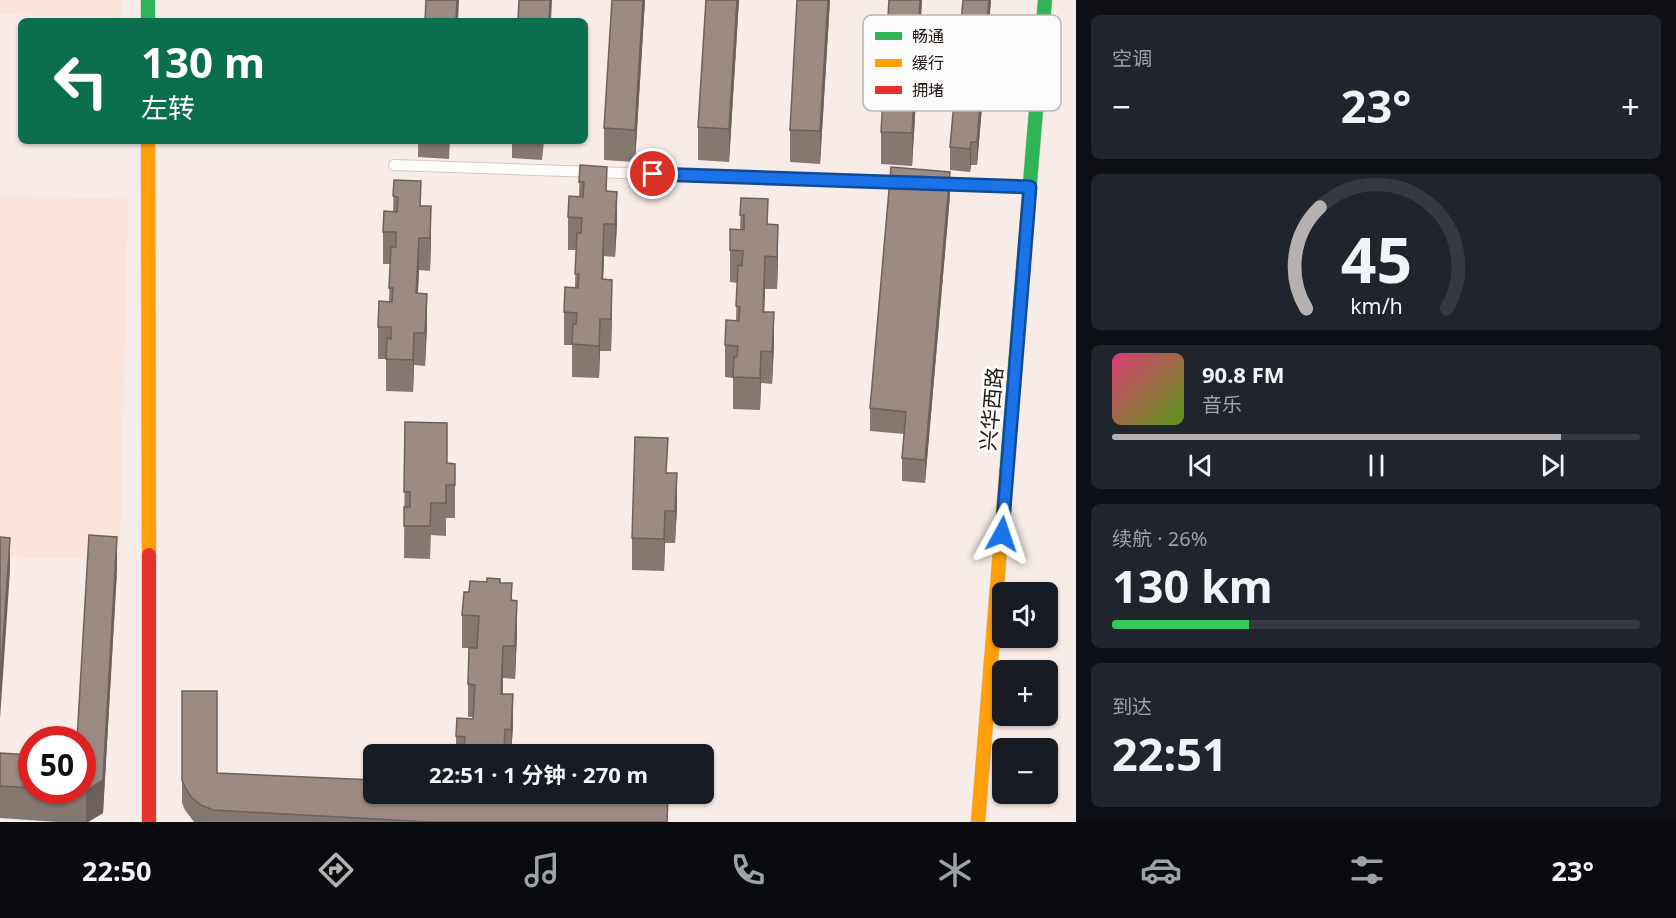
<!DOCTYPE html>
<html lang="zh">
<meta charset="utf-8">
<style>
body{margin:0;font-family:"Noto Sans","Noto Sans SC",sans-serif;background:#20242c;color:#f1f3f6;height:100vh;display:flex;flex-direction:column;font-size:22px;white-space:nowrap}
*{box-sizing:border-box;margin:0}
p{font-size:20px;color:#9ea1a6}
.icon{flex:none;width:33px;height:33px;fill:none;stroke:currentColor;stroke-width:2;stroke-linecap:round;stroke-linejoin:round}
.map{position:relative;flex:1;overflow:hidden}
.drawer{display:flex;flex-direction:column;gap:15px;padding:15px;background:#0d0f14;width:600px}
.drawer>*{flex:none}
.guide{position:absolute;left:18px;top:18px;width:570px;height:126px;border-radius:9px;box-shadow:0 2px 4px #0004;background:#0b6e4f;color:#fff;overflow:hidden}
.fabs{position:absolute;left:992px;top:582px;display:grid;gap:12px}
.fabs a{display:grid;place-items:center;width:66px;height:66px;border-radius:9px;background:#171b24;box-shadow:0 2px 4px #0004;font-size:30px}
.speed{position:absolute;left:18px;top:726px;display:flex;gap:12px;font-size:30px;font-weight:700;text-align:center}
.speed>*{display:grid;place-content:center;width:78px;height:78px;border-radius:50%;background:#171b24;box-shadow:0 2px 4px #0004;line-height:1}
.speed .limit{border:9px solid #d22;background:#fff;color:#111}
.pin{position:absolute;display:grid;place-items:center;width:51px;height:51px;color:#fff;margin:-26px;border:3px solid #fff;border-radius:50%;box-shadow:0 2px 6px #0007}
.me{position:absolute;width:66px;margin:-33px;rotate:5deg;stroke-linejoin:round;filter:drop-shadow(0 0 4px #0008)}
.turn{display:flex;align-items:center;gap:21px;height:126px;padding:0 24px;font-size:27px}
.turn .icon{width:78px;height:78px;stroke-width:2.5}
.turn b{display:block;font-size:42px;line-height:51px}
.big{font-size:45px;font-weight:700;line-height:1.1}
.drawer .tile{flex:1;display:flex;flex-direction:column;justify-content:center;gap:9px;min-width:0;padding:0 21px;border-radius:9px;background:#20242c}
.drawer .dial{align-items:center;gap:0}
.dial svg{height:156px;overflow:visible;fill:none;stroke:#363941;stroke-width:7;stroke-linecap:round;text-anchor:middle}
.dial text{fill:#f1f3f6;stroke:none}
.song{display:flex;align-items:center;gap:18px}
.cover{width:72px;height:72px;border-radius:9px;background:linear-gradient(135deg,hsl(340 70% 55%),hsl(90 70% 35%))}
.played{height:6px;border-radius:3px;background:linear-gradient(90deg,#b5b1b1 85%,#363941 85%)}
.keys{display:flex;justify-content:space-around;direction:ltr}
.heat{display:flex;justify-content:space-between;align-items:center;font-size:33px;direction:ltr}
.charge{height:9px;border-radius:4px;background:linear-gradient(90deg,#34c759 26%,#363941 0)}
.trip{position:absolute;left:363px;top:744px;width:351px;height:60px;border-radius:9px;background:#171b24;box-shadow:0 2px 4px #0004;font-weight:700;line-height:60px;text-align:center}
.tabs{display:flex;height:96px;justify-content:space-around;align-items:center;background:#090b0e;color:#9ea1a6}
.tabs .icon{width:42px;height:42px}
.tabs .selected{color:#b5b1b1}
.tabs b{font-size:27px;color:#f1f3f6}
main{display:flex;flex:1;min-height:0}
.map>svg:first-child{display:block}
.built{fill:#fbe4da}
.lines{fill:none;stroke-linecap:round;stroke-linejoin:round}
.lane-casing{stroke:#d4c9c4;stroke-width:12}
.fast-casing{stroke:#d4c9c4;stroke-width:15}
.slow-casing{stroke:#d4c9c4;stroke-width:15}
.jam-casing{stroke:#d4c9c4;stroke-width:15}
.lane{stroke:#fefcfb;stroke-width:10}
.fast{stroke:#30b455;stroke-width:14}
.slow{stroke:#ff9f0a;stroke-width:14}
.jam{stroke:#e5322d;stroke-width:14}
.wall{fill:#857870}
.shaded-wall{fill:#6c615b}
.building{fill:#9b8b82;stroke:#6c615b;stroke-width:1.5}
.route-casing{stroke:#114b97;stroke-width:15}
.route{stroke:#1a73e8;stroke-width:10}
.labels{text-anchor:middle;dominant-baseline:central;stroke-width:6;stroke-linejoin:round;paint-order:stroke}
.street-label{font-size:21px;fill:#211611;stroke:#fbfbfb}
.key{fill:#fbfbfb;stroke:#bab6b5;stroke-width:1.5}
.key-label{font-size:16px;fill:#211611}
</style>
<main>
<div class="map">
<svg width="1076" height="822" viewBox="0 0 1076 822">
<rect width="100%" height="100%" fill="#f7ece7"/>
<g class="built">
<polygon points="0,0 123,0 123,17 0,14"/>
<polygon points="0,196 128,199 120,559 0,557"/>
</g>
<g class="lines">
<defs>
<g id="lane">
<polyline points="394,165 904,183"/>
<polyline points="937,184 1027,187"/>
</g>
<g id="fast">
<polyline points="148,0 148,21"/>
<polyline points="1006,476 1045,0"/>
</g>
<g id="slow">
<polyline points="148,141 149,555"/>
<polyline points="978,822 1006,476"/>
</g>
<polyline id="jam" points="149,555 149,822"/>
</defs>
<use href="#lane" class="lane-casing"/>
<use href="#fast" class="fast-casing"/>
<use href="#slow" class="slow-casing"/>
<use href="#jam" class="jam-casing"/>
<use href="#lane" class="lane"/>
<use href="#fast" class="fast"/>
<use href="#slow" class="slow"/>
<use href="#jam" class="jam"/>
</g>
<g class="wall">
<polygon points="645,0 635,162 604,160 604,128"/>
<polygon points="706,0 739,0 729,162 698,160 698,127"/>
<polygon points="830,0 820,164 790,162 790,130"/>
<polygon points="922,0 912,166 881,164 881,132"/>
<polygon points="991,0 977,165 971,165 970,172 950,170 950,147"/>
<polygon points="418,141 450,141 449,159 418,157"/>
<polygon points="512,141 544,141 542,160 512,158"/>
<polygon points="580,165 607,191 617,224 615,257 604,256 603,279 612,312 611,351 600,351 599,378 572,377 572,345 564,345 564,312 575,288 576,250 568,250 568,217 579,197"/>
<polygon points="394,180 421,206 431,238 430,271 419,270 418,293 427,326 425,366 414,365 413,392 386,391 386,359 378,359 378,327 389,302 390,264 383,264 383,232 393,211"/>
<polygon points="950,195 925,483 902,481 902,458 904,434 870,431 870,408"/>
<polygon points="741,198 768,224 778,257 777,289 765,289 764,312 774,344 772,384 761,383 760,410 733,409 733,378 725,377 725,345 736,320 737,283 730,282 730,250 740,230"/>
<polygon points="405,422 447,423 447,463 455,464 455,518 446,518 446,536 431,535 430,559 404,558"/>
<polygon points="667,473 677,506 675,543 665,543 664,571 632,570 632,538"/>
<polygon points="117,570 103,813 88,822 57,822 0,818 0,753 32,755 32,790 82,790"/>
<polygon points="500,583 512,600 517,633 515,679 503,678 503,694 513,726 511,754 456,754 456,736 473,719 473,717 468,717 468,684 469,648 462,648 462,615 469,592"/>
<polygon points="182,691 217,773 668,822 194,822 185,810 182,803"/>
</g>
<g class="shaded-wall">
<polygon points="457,0 459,0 458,21 456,21"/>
<polygon points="550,0 552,0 551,21 549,21"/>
<polygon points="643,0 645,0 635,162 635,130"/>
<polygon points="737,0 739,0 729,162 729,129"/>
<polygon points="828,0 830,0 820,164 820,131"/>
<polygon points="920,0 922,0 912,166 912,133"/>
<polygon points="989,0 991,0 977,165 977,142"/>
<polygon points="971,142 971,165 970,172 970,149"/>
<polygon points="950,172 950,195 925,483 925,460"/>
<polygon points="617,192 617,224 615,257 615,224"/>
<polygon points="431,206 431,238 430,271 430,238"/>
<polygon points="604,224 604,256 602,311 602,279"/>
<polygon points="778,225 778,257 777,289 777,257"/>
<polygon points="419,238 419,270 416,326 416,293"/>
<polygon points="765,256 765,289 763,344 763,312"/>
<polygon points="612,280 612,312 611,351 611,319"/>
<polygon points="427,294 427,326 425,366 425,333"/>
<polygon points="774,312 774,344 772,384 772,352"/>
<polygon points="600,319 600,351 599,378 599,346"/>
<polygon points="414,333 414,365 413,392 413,360"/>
<polygon points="761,351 761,383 760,410 760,378"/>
<polygon points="677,473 677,506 675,543 675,511"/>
<polygon points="665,511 665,543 664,571 664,539"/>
<polygon points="117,537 117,570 103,813 88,822 86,822 86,791"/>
<polygon points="10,538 10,571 0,719 0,687"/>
<polygon points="517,601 517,633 515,679 515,646"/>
<polygon points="503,646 503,678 501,726 501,694"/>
<polygon points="513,694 513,726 511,754 511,730"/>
</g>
<g class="building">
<polygon points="426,0 457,0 456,21 425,21"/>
<polygon points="519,0 550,0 549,21 518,21"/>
<polygon points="612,0 643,0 635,130 604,128"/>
<polygon points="706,0 737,0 729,129 698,127"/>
<polygon points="797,0 828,0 820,131 790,130"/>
<polygon points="889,0 920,0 912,133 881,132"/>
<polygon points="963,0 989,0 977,142 971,142 970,149 950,147"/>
<polygon points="580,165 607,167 606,191 617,192 615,224 604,224 602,279 612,280 611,319 600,319 599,346 572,344 573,324 576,324 577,313 564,312 565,287 578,288 579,274 575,274 577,233 581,233 582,218 568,217 569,196 583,197 584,182 579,182"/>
<polygon points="891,167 950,172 925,460 902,458 906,412 870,408"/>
<polygon points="394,180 421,181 420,206 431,206 430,238 419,238 416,293 427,294 425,333 414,333 413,360 386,359 387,338 391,339 391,327 378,327 379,301 392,302 393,288 389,288 391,247 396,247 396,232 383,232 384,211 397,212 398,197 393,196"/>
<polygon points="741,198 768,199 767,224 778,225 777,257 765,256 763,312 774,312 772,352 761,351 760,378 733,377 734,357 737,357 738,346 725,345 726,320 739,321 740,307 736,306 738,265 742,266 743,251 730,250 730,229 744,230 744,215 740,215"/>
<polygon points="405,422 447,423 447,463 455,464 455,485 446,485 446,503 431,503 430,526 404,526 404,507 410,507 410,492 404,492"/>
<polygon points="635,437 668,438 666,473 677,473 675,511 665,511 664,539 632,538"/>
<polygon points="89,535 117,537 103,780 86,791 71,790 82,790 82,740 77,740"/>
<polygon points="0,537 10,538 0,687"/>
<polygon points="487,578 500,579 500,583 512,583 511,600 517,601 515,646 503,646 501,694 513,694 511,730 505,729 504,750 494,750 494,754 478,753 478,749 464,748 465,737 456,736 457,718 473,719 475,685 468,684 469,648 477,648 479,616 462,615 464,592 469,592 470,581 487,582"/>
<polygon points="182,691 217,691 217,773 374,780 374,794 647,794 668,795 667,822 430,822 213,810 201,805 191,797 185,787 182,780"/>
<polygon points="0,753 32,755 32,788 0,786"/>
</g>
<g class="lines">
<defs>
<polyline id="route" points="653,174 1030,187 1002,534"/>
</defs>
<use href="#route" class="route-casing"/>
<use href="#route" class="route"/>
</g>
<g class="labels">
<g class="street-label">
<text transform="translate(991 409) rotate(-85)">兴华西路</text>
</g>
</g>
<rect x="863" y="15" width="198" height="96" rx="9" class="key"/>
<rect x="875" y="32" width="27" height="8" fill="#30b455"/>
<rect x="875" y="59" width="27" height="8" fill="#ff9f0a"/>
<rect x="875" y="86" width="27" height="8" fill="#e5322d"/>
<g class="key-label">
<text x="912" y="42">畅通</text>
<text x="912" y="69">缓行</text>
<text x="912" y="96">拥堵</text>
</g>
</svg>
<div class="fabs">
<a><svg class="icon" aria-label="sound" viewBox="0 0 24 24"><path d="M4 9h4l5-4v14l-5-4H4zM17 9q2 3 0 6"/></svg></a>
<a>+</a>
<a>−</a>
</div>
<div class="speed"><div class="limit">50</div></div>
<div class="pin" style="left:653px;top:174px;background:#d93025"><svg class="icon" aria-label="arrive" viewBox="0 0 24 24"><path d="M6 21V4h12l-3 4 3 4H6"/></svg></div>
<svg class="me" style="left:1002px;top:534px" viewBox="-20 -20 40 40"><path d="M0-17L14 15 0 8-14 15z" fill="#1a73e8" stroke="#fff" stroke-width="4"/></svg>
<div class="trip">22:51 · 1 分钟 · 270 m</div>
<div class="guide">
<div class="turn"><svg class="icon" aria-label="left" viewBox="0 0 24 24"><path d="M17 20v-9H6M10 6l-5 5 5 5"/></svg><div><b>130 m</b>左转</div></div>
</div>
</div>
<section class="drawer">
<div class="tile"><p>空调</p>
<div class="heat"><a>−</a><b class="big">23°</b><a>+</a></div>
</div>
<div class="tile dial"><svg viewBox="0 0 100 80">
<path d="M14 69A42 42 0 1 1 86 69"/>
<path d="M14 69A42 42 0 0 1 21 17" stroke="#b5b1b1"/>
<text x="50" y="56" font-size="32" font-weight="700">45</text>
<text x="50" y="72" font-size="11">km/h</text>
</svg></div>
<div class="tile">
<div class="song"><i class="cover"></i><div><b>90.8 FM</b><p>音乐</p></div></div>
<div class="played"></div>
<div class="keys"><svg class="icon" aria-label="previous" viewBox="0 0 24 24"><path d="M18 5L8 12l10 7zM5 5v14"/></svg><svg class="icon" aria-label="pause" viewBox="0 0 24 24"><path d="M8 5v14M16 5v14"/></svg><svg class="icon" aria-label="next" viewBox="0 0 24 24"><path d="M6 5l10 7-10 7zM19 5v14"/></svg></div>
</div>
<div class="tile"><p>续航 · 26%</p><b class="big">130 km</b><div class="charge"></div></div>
<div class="tile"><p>到达</p><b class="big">22:51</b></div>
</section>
</main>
<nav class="tabs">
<b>22:50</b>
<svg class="icon selected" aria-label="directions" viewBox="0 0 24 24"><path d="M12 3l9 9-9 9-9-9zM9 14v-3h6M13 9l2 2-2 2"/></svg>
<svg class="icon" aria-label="music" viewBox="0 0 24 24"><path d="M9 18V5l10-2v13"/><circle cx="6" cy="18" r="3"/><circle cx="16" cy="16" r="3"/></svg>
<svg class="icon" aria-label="phone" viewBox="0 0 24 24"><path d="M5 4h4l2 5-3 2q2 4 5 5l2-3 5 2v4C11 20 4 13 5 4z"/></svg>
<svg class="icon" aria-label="climate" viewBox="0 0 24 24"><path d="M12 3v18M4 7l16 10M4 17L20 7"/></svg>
<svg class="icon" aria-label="car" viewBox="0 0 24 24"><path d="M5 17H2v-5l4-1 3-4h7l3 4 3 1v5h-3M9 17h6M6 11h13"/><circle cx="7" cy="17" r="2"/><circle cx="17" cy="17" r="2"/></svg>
<svg class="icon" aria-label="filters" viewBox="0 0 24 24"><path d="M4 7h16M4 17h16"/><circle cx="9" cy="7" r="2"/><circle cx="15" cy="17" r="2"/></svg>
<b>23°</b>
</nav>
